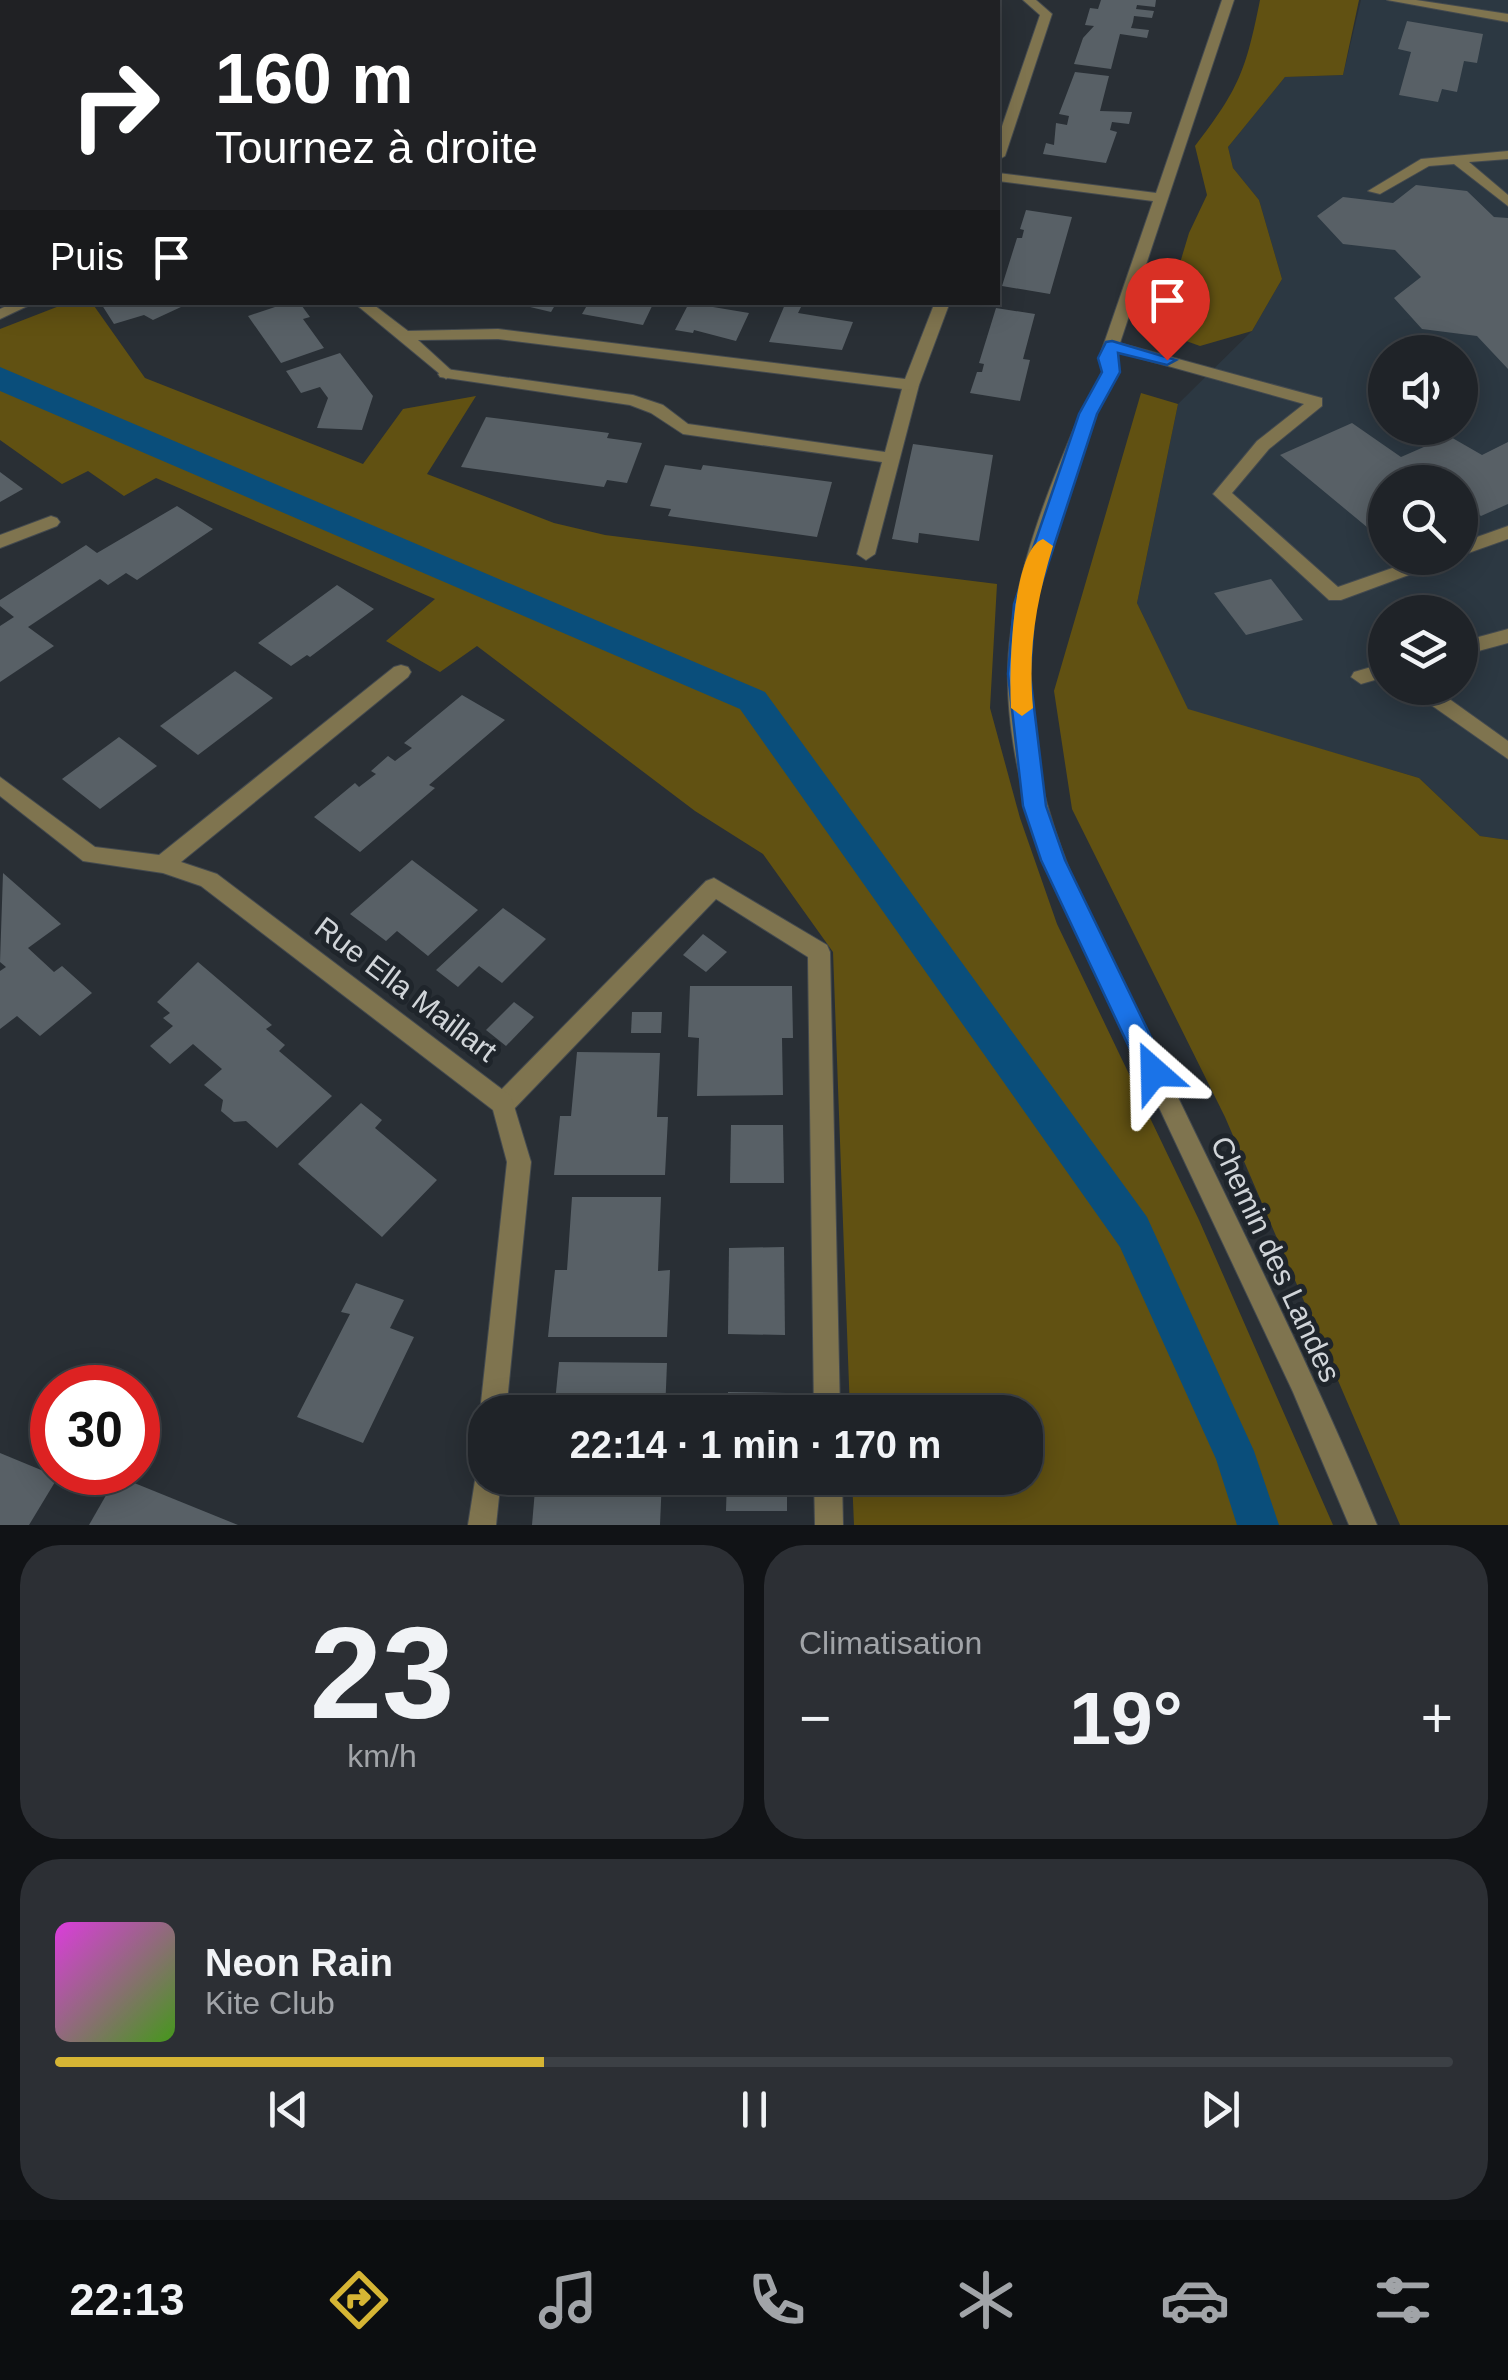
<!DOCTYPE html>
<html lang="fr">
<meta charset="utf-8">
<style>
body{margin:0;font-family:Arial,sans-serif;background:#2c2f34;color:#f1f3f6;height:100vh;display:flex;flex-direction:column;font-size:38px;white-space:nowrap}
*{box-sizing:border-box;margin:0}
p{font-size:32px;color:#a1a4a8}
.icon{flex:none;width:55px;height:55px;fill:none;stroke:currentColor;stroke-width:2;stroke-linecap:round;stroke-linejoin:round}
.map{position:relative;height:1525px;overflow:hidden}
.sheet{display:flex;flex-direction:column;gap:20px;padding:20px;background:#111316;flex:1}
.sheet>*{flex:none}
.hud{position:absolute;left:0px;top:0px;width:1000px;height:305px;box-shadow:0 5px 25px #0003,0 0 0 2px #3c4045;background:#202124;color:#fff;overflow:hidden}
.controls{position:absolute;left:1368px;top:335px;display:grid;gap:20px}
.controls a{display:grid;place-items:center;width:110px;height:110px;border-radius:50%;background:#1f2328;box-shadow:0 5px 25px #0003,0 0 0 2px #3c4045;font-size:50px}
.speed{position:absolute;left:30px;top:1365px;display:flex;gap:20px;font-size:50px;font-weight:700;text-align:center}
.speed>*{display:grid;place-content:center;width:130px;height:130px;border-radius:50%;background:#1f2328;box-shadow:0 5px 25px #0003,0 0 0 2px #3c4045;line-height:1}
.speed .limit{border:15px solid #d22;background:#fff;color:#111}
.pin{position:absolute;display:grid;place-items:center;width:85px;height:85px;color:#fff;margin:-102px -42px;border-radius:50% 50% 50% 0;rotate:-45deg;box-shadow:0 0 10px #0007}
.pin .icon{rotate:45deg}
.me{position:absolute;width:110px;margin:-55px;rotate:335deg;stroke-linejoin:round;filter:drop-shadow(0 0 8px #0008)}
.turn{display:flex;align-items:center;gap:35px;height:210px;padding:0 50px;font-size:45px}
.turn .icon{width:130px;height:130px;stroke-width:2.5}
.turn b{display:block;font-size:70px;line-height:85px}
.then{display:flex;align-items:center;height:95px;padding:0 50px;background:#0003;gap:20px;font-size:38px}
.big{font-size:75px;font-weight:600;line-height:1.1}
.sheet .card{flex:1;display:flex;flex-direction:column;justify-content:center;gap:15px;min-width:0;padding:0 35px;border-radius:40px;background:#2c2f34}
.sheet .dial{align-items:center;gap:0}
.dial b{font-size:130px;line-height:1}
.song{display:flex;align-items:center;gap:30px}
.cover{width:120px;height:120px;border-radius:15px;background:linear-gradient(135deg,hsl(300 70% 55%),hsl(100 70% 35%))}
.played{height:10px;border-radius:5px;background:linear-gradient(90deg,#d6b534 35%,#3c4045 35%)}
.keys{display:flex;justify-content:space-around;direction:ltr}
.heat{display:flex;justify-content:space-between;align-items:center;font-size:55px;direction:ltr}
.sheet .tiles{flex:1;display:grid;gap:20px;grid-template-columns:1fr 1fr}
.card:last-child{grid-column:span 2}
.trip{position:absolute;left:468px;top:1395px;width:575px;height:100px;border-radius:40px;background:#1f2328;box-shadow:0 5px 25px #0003,0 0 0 2px #3c4045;font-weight:600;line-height:100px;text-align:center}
.menu{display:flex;height:160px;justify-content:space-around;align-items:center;background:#0c0e10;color:#a1a4a8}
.menu .icon{width:70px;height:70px}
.menu .on{color:#d6b534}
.menu b{font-size:45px;color:#f1f3f6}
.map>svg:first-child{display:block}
.built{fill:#2c3842;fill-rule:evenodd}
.green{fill:#615112}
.water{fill:#0a4e7b}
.building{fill:#586066}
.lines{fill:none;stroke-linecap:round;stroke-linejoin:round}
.service-casing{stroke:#444a4f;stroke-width:2}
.minor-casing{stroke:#444a4f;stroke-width:2}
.service{fill:#7f744f;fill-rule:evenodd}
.minor{fill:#7f744f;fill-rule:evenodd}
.route{fill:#1a73e8;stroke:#114b97;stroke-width:2.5}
.slow{fill:#f59e0b}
.labels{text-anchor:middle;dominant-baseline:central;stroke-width:10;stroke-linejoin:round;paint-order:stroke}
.street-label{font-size:30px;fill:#d1d5d9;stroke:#1f252b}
</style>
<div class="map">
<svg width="1508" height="1525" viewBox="0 0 1508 1525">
<rect width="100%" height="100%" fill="#292f35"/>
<path class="built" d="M 1361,0 L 1508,0 L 1508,840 L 1480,836 L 1419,778 L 1188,710 L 1137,603 L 1178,404 L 1252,331 L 1282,279 L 1259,200 L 1233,168 L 1228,147 L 1285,77 L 1343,75 ZM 1385,352 L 1460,352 L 1460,428 L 1385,428 ZM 1385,482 L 1460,482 L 1460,558 L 1385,558 ZM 1385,612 L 1460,612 L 1460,688 L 1385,688 Z"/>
<g class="green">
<path d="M 1260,0 L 1359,0 L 1343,75 L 1285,77 L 1228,147 L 1233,168 L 1259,200 L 1282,279 L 1252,331 L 1200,346 L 1175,337 L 1165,313 L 1189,233 L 1207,195 L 1195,146 C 1239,89 1246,70 1260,0 Z"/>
<polygon points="67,303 92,303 145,378 363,464 403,409 476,396 427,474 554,523 605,535 997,584 990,708 1020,818 1057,924 1199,1220 1333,1525 854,1525 852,1478 1025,1478 1025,1412 850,1412 833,952 763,854 695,811 477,646 440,672 386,641 435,599 156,478 124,496 88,471 62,484 0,440 0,329"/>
<polygon points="1141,393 1178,404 1137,603 1188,709 1419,778 1480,836 1508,840 1508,1525 1400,1525 1225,1117 1072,809 1054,691"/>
</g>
<polygon class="water" points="0,367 765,692 1147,1217 1254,1451 1279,1525 1237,1525 1216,1459 1120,1247 740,709 0,391"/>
<g class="building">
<polygon points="1101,0 1156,0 1155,7 1137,5 1136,9 1154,11 1152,18 1134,16 1133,22 1131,28 1149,30 1147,38 1120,34 1111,69 1074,64 1083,38 1094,26 1085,25 1090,8 1098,9"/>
<polygon points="1407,21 1483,34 1477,63 1464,61 1457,92 1442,89 1438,102 1399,95 1411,52 1398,49"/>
<polygon points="1075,72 1109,76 1100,111 1132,112 1129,124 1112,122 1110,130 1117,132 1106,163 1043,154 1046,143 1054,145 1056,123 1067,125 1069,116 1059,114"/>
<polygon points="1416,185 1467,191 1494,217 1508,218 1508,369 1477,336 1422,329 1394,298 1421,277 1395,250 1343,244 1317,216 1343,197 1393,203"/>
<polygon points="1026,210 1072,217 1050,294 1002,286 1017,238 1022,238 1024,230 1020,229"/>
<polygon points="100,302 177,302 181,307 153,320 144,315 114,324"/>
<polygon points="290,302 299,302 310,317 303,319 324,348 281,363 248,316"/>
<polygon points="509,302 557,302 551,312"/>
<polygon points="589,302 654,302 643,325 582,314"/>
<polygon points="786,302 803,303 798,313 853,322 842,350 769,342"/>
<polygon points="689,303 749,313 736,341 694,330 693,333 675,330"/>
<polygon points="996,308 1035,314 1023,359 1030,360 1020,401 970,393 977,372 982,372 984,364 979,363"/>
<polygon points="340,353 373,396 362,430 317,428 328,398 320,387 301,393 286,371"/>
<polygon points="486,417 609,433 607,438 642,443 627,483 607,480 604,487 461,467"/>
<polygon points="1352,423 1401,457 1449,436 1482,455 1508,442 1508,504 1481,516 1469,507 1460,511 1460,482 1385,482 1385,542 1280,455"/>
<polygon points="913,444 993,455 979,541 919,533 918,543 892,539"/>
<polygon points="665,465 701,470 703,465 832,482 817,537 668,516 671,509 650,506"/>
<polygon points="0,472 23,489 0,502"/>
<polygon points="177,506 213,529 137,580 126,573 108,585 100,579 28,627 54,646 0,682 0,626 14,617 0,606 0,600 86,545 97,553"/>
<polygon points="1271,579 1303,620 1246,635 1214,593"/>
<polygon points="337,585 374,609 310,657 307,655 291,666 258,643"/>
<polygon points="235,671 273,698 198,755 160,726"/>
<polygon points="462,695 505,720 429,785 435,788 360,852 314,817 355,783 359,787 376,774 371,771 388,756 395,761 412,748 404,743"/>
<polygon points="119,737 157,766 100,809 62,779"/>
<polygon points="412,860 478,910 428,956 397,931 386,941 350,914"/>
<polygon points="3,873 61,924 28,948 54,972 62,966 92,993 40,1036 17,1016 0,1029 0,971 6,967 0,962"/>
<polygon points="503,908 546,939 502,983 479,966 458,987 436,970"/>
<polygon points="703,934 727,952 706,972 683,955"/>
<polygon points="198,962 272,1025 266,1029 285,1045 279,1051 332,1096 277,1148 246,1121 234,1122 221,1111 223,1100 204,1085 222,1069 193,1044 170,1064 150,1046 173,1026 163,1018 170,1013 157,1002"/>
<polygon points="690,986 792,986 793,1038 782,1038 783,1095 697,1096 699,1038 688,1037"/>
<polygon points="514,1002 534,1017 506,1046 486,1030"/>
<polygon points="632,1012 662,1012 661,1033 631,1033"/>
<polygon points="577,1052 660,1053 657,1117 668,1117 665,1175 554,1175 560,1116 571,1116"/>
<polygon points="361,1103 382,1120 375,1128 437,1180 382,1237 298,1164"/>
<polygon points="731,1125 783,1125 784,1183 730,1183"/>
<polygon points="572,1197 661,1197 658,1271 670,1270 667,1337 548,1337 555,1270 567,1270"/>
<polygon points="784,1247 785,1335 728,1334 729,1248"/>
<polygon points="356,1283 404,1300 390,1328 414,1337 363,1443 297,1417 350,1314 341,1312"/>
<polygon points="559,1362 667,1363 665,1412 554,1412"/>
<polygon points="728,1392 786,1393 786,1412 728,1412"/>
<polygon points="0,1453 58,1477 29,1525 0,1525"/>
<polygon points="117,1476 238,1525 89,1525"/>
<polygon points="536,1478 662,1478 660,1525 532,1525"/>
<polygon points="727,1478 787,1478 787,1511 726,1511"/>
</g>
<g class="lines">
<defs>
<g id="service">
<polygon points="1387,0 1416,0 1508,14 1508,22"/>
<polygon points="1508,151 1508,159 1469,162 1508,195 1508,206 1454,164 1429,166 1380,194 1368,191 1421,159"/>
<polygon points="1112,341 1322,398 1322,406 1269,449 1232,493 1338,587 1421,558 1447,558 1444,562 1341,600 1329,600 1213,494 1257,441 1304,404 1107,349 1107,343"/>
<polygon points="446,369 633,395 663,405 688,424 885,452 903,385 911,380 919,385 875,554 866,560 857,554 882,462 683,434 651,413 630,405 440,377 438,374"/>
<polygon points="1508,526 1508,539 1460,556 1460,543"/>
<polygon points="1508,629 1508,643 1460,656 1460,642"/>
<polygon points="1385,663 1385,677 1361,684 1351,677 1354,672"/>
<polygon points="1412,688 1434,688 1508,741 1508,759 1414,693"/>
<polygon points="714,878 827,945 830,952 840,1412 814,1412 808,957 716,899 511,1112 503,1115 495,1112 491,1104 495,1096 706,881"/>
<polygon points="814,1478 842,1478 843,1525 815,1525"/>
</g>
<g id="minor">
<rect x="391" y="0" width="12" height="2"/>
<polygon points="537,0 581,0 582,1 536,2"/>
<polygon points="1023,0 1036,0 1052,14 1005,156 998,160 998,138 1040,15"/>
<path d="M 1222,0 L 1234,0 L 1115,358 L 1119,371 C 1112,387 1101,402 1095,418 C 1063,494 1028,583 1027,666 C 1025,818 1108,952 1172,1085 C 1242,1230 1315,1375 1377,1525 L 1349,1525 L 1293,1392 L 1042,859 C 1019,786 1000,708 1011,632 C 1020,560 1050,485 1078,419 C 1085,402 1096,388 1103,371 L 1099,358 L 1153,201 L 998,181 L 998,173 L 1156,193 Z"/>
<polygon points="15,302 36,302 0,319 0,309"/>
<polygon points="353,302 370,302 408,331 498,329 905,379 935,302 950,302 919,385 911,390 498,339 418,340 452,371 454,374 446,379"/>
<polygon points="51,516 57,518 60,522 57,526 0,548 0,535"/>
<polygon points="401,665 408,667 411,672 408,677 181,862 217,874 511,1096 531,1162 506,1412 485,1412 485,1422 480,1412 507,1162 493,1110 201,886 163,873 83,861 0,796 0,777 95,847 159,855 394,667"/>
<polygon points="485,1465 485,1478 501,1478 496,1525 468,1525 477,1468"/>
</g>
</defs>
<use href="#service" class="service-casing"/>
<use href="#minor" class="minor-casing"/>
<use href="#service" class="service"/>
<use href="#minor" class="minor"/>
</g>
<polygon class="route" points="1112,341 1176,360 1167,365 1118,353 1120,372 1097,414 1035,604 1030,674 1046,806 1065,860 1168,1072 1164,1081 1154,1084 1145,1081 1041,860 1023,806 1008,674 1014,604 1079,414 1102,372 1098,358 1106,342"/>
<path class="slow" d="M 1043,539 L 1053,546 C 1036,602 1028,648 1033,708 L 1022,716 L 1011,708 C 1009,677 1011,550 1043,539 Z"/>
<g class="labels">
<g class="street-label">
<text transform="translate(406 989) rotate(37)">Rue Ella Maillart</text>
<text transform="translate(1276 1259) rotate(65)">Chemin des Landes</text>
</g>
</g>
</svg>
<div class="controls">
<a><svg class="icon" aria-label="sound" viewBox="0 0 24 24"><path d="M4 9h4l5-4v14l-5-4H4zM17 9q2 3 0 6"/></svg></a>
<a><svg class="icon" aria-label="search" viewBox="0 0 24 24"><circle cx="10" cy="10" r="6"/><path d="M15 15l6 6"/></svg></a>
<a><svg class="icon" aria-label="layers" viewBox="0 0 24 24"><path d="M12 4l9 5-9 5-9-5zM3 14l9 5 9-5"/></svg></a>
</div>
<div class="speed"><div class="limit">30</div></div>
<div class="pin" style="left:1167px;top:360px;background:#d93025"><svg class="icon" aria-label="arrive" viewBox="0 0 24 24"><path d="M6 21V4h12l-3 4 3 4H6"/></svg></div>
<svg class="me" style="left:1154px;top:1072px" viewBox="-20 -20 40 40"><path d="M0-17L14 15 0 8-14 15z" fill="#1a73e8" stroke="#fff" stroke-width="4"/></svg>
<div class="trip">22:14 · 1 min · 170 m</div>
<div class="hud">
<div class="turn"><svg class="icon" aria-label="right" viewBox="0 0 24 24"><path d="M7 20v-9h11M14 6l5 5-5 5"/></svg><div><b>160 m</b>Tournez à droite</div></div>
<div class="then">Puis<svg class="icon" aria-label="arrive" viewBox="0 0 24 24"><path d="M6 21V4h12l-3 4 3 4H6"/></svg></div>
</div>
</div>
<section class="sheet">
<div class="tiles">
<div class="card dial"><b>23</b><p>km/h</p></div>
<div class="card"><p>Climatisation</p>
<div class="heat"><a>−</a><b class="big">19°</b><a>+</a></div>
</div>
<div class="card">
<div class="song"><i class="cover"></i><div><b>Neon Rain</b><p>Kite Club</p></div></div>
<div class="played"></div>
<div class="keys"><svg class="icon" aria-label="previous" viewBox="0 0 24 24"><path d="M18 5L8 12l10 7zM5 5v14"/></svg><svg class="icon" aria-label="pause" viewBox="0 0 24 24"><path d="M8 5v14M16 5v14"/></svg><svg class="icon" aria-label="next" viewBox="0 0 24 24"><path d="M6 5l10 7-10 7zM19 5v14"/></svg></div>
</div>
</div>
</section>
<nav class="menu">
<b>22:13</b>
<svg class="icon on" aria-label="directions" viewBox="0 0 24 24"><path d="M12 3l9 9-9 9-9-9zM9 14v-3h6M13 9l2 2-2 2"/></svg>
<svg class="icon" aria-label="music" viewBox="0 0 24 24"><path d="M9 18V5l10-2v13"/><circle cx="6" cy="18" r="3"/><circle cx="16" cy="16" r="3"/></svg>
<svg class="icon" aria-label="phone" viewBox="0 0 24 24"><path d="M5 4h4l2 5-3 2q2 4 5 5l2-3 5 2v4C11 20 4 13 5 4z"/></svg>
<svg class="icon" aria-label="climate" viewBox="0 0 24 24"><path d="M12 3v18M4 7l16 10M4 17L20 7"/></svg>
<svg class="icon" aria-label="car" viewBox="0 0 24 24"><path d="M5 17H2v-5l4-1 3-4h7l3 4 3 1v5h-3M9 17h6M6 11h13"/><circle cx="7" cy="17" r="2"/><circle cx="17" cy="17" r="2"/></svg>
<svg class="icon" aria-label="filters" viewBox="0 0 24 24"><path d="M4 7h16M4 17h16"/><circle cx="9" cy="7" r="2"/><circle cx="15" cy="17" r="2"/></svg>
</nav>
